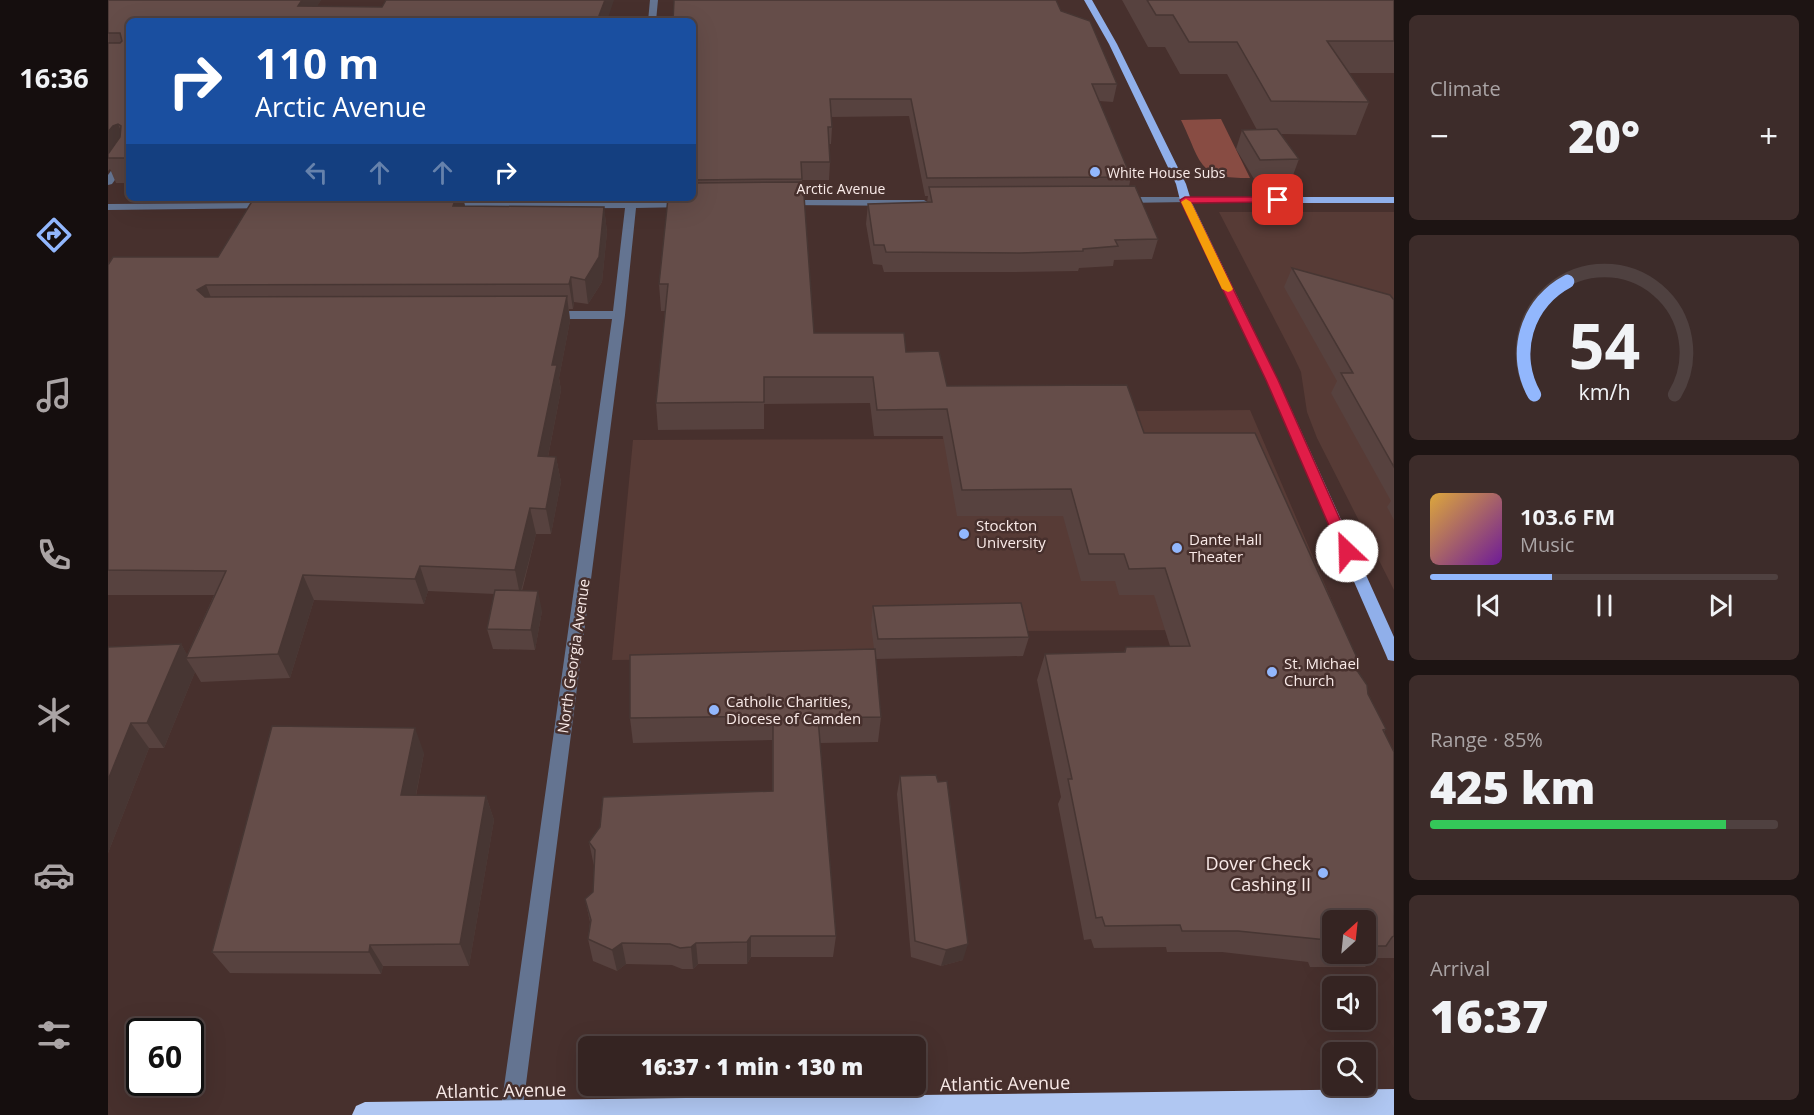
<!DOCTYPE html>
<meta charset="utf-8">
<style>
body{margin:0;font-family:"Open Sans",sans-serif;background:#3d2c2a;color:#f1f3f6;height:100vh;display:flex;flex-direction:column;font-size:22px;white-space:nowrap}
*{box-sizing:border-box;margin:0}
p{font-size:20px;color:#aaa4a5}
.icon{flex:none;width:33px;height:33px;fill:none;stroke:currentColor;stroke-width:2;stroke-linecap:round;stroke-linejoin:round}
.map{position:relative;flex:1;overflow:hidden}
.side{display:flex;flex-direction:column;gap:15px;padding:15px;background:#1d1413;width:420px}
.side>*{flex:none}
.guide{position:absolute;left:18px;top:18px;width:570px;height:183px;border-radius:9px;box-shadow:0 6px 24px #0002,0 0 0 2px #4f4140;background:#1a4fa0;color:#fff;overflow:hidden}
.needle{width:39px;rotate:27deg}
.controls{position:absolute;left:1214px;top:910px;display:grid;gap:12px}
.controls a{display:grid;place-items:center;width:54px;height:54px;border-radius:9px;background:#352422;box-shadow:0 6px 24px #0002,0 0 0 2px #4f4140;font-size:30px}
.speed{position:absolute;left:18px;top:1018px;display:flex;gap:12px;font-size:30px;font-weight:700;text-align:center}
.speed>*{display:grid;place-content:center;width:78px;height:78px;border-radius:50%;background:#352422;box-shadow:0 6px 24px #0002,0 0 0 2px #4f4140;line-height:1}
.speed .limit{border:3px solid #111;border-radius:9px;background:#fff;color:#111}
.pin{position:absolute;display:grid;place-items:center;width:51px;height:51px;color:#fff;margin:-26px;border-radius:12px;box-shadow:0 3px 9px #0006}
.me{position:absolute;width:66px;margin:-33px;rotate:336deg;stroke-linejoin:round;filter:drop-shadow(0 0 4px #0008)}
.turn{display:flex;align-items:center;gap:21px;height:126px;padding:0 30px;font-size:27px}
.turn .icon{width:78px;height:78px;stroke-width:2.5}
.turn b{display:block;font-size:42px;line-height:51px}
.lanes{display:flex;align-items:center;height:57px;padding:0 30px;background:#0003;justify-content:center;gap:30px;direction:ltr}
.lanes .off{opacity:.35}
.big{font-size:45px;font-weight:800;line-height:1.1}
.side .card{flex:1;display:flex;flex-direction:column;justify-content:center;gap:9px;min-width:0;padding:0 21px;border-radius:9px;background:#3d2c2a}
.side .dial{align-items:center;gap:0}
.dial svg{height:156px;overflow:visible;fill:none;stroke:#4f4140;stroke-width:7;stroke-linecap:round;text-anchor:middle}
.dial text{fill:#f1f3f6;stroke:none}
.song{display:flex;align-items:center;gap:18px}
.cover{width:72px;height:72px;border-radius:9px;background:linear-gradient(135deg,hsl(40 70% 55%),hsl(280 70% 35%))}
.played{height:6px;border-radius:3px;background:linear-gradient(90deg,#92b7fd 35%,#4f4140 35%)}
.keys{display:flex;justify-content:space-around;direction:ltr}
.heat{display:flex;justify-content:space-between;align-items:center;font-size:33px;direction:ltr}
.charge{height:9px;border-radius:4px;background:linear-gradient(90deg,#34c759 85%,#4f4140 0)}
.trip{position:absolute;left:470px;top:1036px;width:348px;height:60px;border-radius:9px;background:#352422;box-shadow:0 6px 24px #0002,0 0 0 2px #4f4140;font-weight:800;line-height:60px;text-align:center}
main{display:flex;flex:1;min-height:0}
.menu{display:flex;flex-direction:column;width:108px;justify-content:space-around;align-items:center;background:#150e0e;color:#aaa4a5}
.menu .icon{width:42px;height:42px}
.menu .on{color:#92b7fd}
.menu b{font-size:27px;color:#f1f3f6}
.map>svg:first-child{display:block}
.built{fill:#573b36}
.green{fill:#884c43}
.lines{fill:none;stroke-linecap:round;stroke-linejoin:round}
.minor{fill:#647491;fill-rule:evenodd}
.major{fill:#90afea;fill-rule:evenodd}
.highway{fill:#b0c7f2;fill-rule:evenodd}
.wall{fill:#57423f;fill-rule:evenodd}
.shaded-wall{fill:#473633}
.building{fill:#654d49;stroke:#473633;stroke-width:1.5}
.route{fill:#e11d48;stroke:#92132f;stroke-width:1.5}
.slow{fill:#f59e0b}
.poi-dot{fill:#92b7fd;stroke:#47302d;stroke-width:2}
.labels{text-anchor:middle;dominant-baseline:central;stroke-width:5;stroke-linejoin:round;paint-order:stroke}
.far-poi-label{font-size:14px;fill:#f9eae8;stroke:#47302d;text-anchor:start}
.far-street-label{font-size:14px;fill:#f9eae8;stroke:#47302d}
.poi-label{font-size:15px;fill:#f9eae8;stroke:#47302d;text-anchor:start}
.street-label{font-size:15px;fill:#f9eae8;stroke:#47302d}
.near-poi-label{font-size:18px;fill:#f9eae8;stroke:#47302d;text-anchor:end}
.near-street-label{font-size:18px;fill:#f9eae8;stroke:#47302d}
</style>
<main>
<nav class="menu">
<b>16:36</b>
<svg class="icon on" aria-label="directions" viewBox="0 0 24 24"><path d="M12 3l9 9-9 9-9-9zM9 14v-3h6M13 9l2 2-2 2"/></svg>
<svg class="icon" aria-label="music" viewBox="0 0 24 24"><path d="M9 18V5l10-2v13"/><circle cx="6" cy="18" r="3"/><circle cx="16" cy="16" r="3"/></svg>
<svg class="icon" aria-label="phone" viewBox="0 0 24 24"><path d="M5 4h4l2 5-3 2q2 4 5 5l2-3 5 2v4C11 20 4 13 5 4z"/></svg>
<svg class="icon" aria-label="climate" viewBox="0 0 24 24"><path d="M12 3v18M4 7l16 10M4 17L20 7"/></svg>
<svg class="icon" aria-label="car" viewBox="0 0 24 24"><path d="M5 17H2v-5l4-1 3-4h7l3 4 3 1v5h-3M9 17h6M6 11h13"/><circle cx="7" cy="17" r="2"/><circle cx="17" cy="17" r="2"/></svg>
<svg class="icon" aria-label="filters" viewBox="0 0 24 24"><path d="M4 7h16M4 17h16"/><circle cx="9" cy="7" r="2"/><circle cx="15" cy="17" r="2"/></svg>
</nav>
<div class="map">
<svg width="1286" height="1115" viewBox="0 0 1286 1115">
<rect width="100%" height="100%" fill="#47302d"/>
<g class="built">
<polygon points="1111,212 1286,212 1286,590 1209,438 1199,412 1193,372 1186,357"/>
<polygon points="1142,410 1236,629 910,631 915,656 504,660 525,440 835,439 831,413"/>
</g>
<path class="green" d="M 1113,119 L 1142,178 C 1089,179 1094,163 1073,120 Z"/>
<g class="lines">
<g class="minor">
<polygon points="542,0 550,0 548,21 540,21"/>
<polygon points="21,150 21,160 4,184 0,185 0,175 17,151"/>
<polygon points="1077,197 1082,200 1081,202 1014,203 1009,200 1014,197"/>
<polygon points="519,198 529,198 529,201 579,201 584,204 579,207 528,208 517,315 414,1115 392,1115 504,319 442,319 436,315 442,311 505,311 517,208 336,209 331,206 336,203 518,201"/>
<polygon points="678,200 816,200 821,203 816,206 674,205 674,201"/>
<polygon points="162,203 167,206 166,208 0,210 0,204"/>
</g>
<polygon class="major" points="976,0 984,0 1009,44 1078,184 1082,197 1286,197 1286,203 1084,203 1170,380 1286,637 1286,661 1280,660 1278,655 1158,380 1072,200 1068,184 1001,44"/>
<polygon class="highway" points="1286,1089 1286,1115 244,1115 248,1106 257,1102"/>
</g>
<g class="wall">
<polygon points="0,0 213,0 209,6 274,7 278,0 499,21 21,21 21,183 8,183 2,169 0,171"/>
<polygon points="1014,0 1286,0 1286,73 1241,73 1261,102 1248,135 1173,134 1191,159 1184,178 1146,179 1128,149 1134,130 1149,130 1119,74 1072,74 1057,47 1040,47"/>
<path d="M 953,11 L 1009,84 L 1005,102 L 991,101 L 1023,177 L 1021,186 L 1050,239 L 1044,259 L 1006,260 L 1005,266 L 971,268 L 970,271 L 908,272 L 776,272 L 774,265 L 765,264 L 758,224 L 760,204 L 819,202 L 820,196 L 817,196 L 801,116 L 723,117 L 724,127 L 723,144 L 721,144 L 722,162 L 721,180 L 694,180 L 706,333 L 798,352 L 839,386 L 1036,433 L 1246,666 L 1278,729 L 1276,732 L 1286,752 L 1286,958 L 1266,958 L 1257,967 L 1202,967 L 1200,962 L 1114,952 L 1059,952 L 1058,947 L 986,948 L 983,939 L 976,940 L 950,804 L 953,797 L 929,680 L 937,654 L 1016,652 L 1018,647 L 1062,646 L 1046,595 L 1011,595 L 1007,581 L 973,581 L 955,516 L 849,516 L 835,436 L 766,436 L 762,403 L 656,404 L 656,429 L 550,430 L 548,403 L 557,311 L 553,311 L 551,284 L 585,198 L 585,21 ZM 1224,921 L 1257,921 L 1257,954 L 1224,954 Z"/>
<polygon points="146,198 362,198 362,199 355,199 357,206 496,207 499,232 494,282 480,304 466,302 465,309 461,309 462,321 451,378 453,390 440,457 448,457 453,482 443,534 428,534 414,591 434,611 427,650 385,649 379,629 387,594 320,591 316,604 206,600 182,678 93,682 87,672 56,748 41,748 0,853 0,647 73,644 79,655 106,595 0,595 0,265 110,257"/>
<polygon points="1184,268 1286,300 1286,520 1279,507 1283,501 1223,393 1229,381 1176,287"/>
<polygon points="765,606 921,637 915,656 768,659 773,717 770,742 712,743 728,936 725,957 643,957 639,964 590,964 585,969 574,969 564,965 518,964 509,971 485,961 480,939 482,922 477,899 485,892 486,866 481,842 664,791 664,740 525,743 522,718 766,649 763,625"/>
<polygon points="316,753 308,796 378,796 386,820 361,966 275,966 273,974 122,973 104,952"/>
<polygon points="792,776 855,960 833,966 803,957 789,794"/>
</g>
<g class="shaded-wall">
<polygon points="194,0 213,0 201,21 190,6"/>
<polygon points="497,0 506,0 499,21 489,21"/>
<polygon points="10,124 20,148 0,158 0,132 5,126"/>
<polygon points="348,198 355,198 358,210 345,206"/>
<polygon points="496,207 499,232 494,282 480,304 477,280"/>
<polygon points="463,277 466,302 465,309 461,284"/>
<polygon points="98,285 108,310 89,290"/>
<polygon points="459,296 462,321 451,378 453,390 435,482 430,456 444,365"/>
<polygon points="448,457 453,482 443,534 438,509"/>
<polygon points="422,508 428,534 412,595 407,570"/>
<polygon points="312,566 320,591 316,604 307,579"/>
<polygon points="195,575 206,600 182,678 170,654"/>
<polygon points="430,591 434,611 427,650 423,630"/>
<polygon points="73,644 81,658 78,658 87,672 56,748 39,723"/>
<polygon points="23,723 41,748 0,853 0,780"/>
<polygon points="307,728 316,753 303,820 293,795"/>
<polygon points="378,796 386,820 361,966 352,944"/>
<polygon points="643,936 643,957 639,964 639,942"/>
<polygon points="514,943 518,964 509,971 504,950"/>
<polygon points="588,943 590,964 585,969 583,947"/>
<polygon points="860,944 855,960 833,966 838,950"/>
<polygon points="262,945 275,966 273,974 261,952"/>
</g>
<g class="building">
<polygon points="0,0 194,0 190,6 274,7 278,0 497,0 489,21 439,21 440,17 372,17 371,21 21,21 21,158 0,158 0,154 12,137 13,126 10,124 5,126 0,132 0,43 12,43 14,41 12,33 0,33"/>
<polygon points="566,0 948,0 953,11 982,21 1009,84 984,84 1023,177 819,178 803,99 722,99 724,127 720,127 722,162 693,162 694,179 585,180 585,21 565,21"/>
<polygon points="1039,0 1286,0 1286,41 1219,41 1261,102 1163,101 1129,42 1081,42 1065,15 1048,15"/>
<polygon points="1169,129 1191,159 1152,160 1134,130"/>
<polygon points="695,182 706,333 796,333 798,352 831,351 839,386 1019,385 1036,433 1147,433 1250,660 1246,666 1259,685 1260,694 1278,729 1275,730 1286,752 1286,936 1284,937 1278,946 1257,946 1257,921 1224,921 1224,946 1221,946 1219,940 1130,931 1074,931 1072,925 997,926 994,917 988,918 960,779 964,779 937,654 1017,652 1018,647 1082,646 1057,568 1021,569 1016,554 981,554 963,489 854,490 839,409 769,410 765,377 656,377 656,402 548,403 560,284 551,284 560,198 585,198 585,183"/>
<polygon points="1027,186 1050,239 1007,240 1010,246 975,249 975,251 912,253 778,252 776,245 766,245 760,204 824,202 821,187"/>
<polygon points="146,198 348,198 345,206 496,207 491,257 477,280 463,277 461,284 98,285 89,290 97,297 459,296 444,365 449,365 430,456 448,457 438,509 422,508 407,570 312,566 307,579 195,575 170,654 78,658 118,571 0,570 0,265 5,257 110,257"/>
<polygon points="1184,268 1282,295 1286,300 1286,467 1233,373 1245,373"/>
<polygon points="387,590 430,591 423,630 379,629"/>
<polygon points="913,603 921,637 770,639 765,606"/>
<polygon points="73,644 39,723 23,723 0,780 0,647"/>
<polygon points="767,649 773,717 710,718 728,936 643,936 639,942 588,943 583,947 572,948 562,944 514,943 504,950 480,939 483,920 477,899 485,892 487,850 481,842 492,827 495,797 665,791 665,716 522,718 522,655"/>
<polygon points="164,726 307,728 293,795 378,796 352,944 262,945 261,952 104,952"/>
<polygon points="828,775 830,782 839,781 860,944 838,950 807,941 792,776"/>
</g>
<polygon class="route" points="1170,197 1175,200 1173,202 1083,203 1170,380 1246,551 1239,556 1232,551 1158,380 1072,200 1077,197"/>
<polygon class="slow" points="1078,199 1083,202 1125,289 1123,291 1120,292 1114,289 1073,202"/>
<g class="poi-dot">
<circle cx="987" cy="172" r="6"/>
<circle cx="856" cy="534" r="6"/>
<circle cx="1069" cy="548" r="6"/>
<circle cx="1164" cy="672" r="6"/>
<circle cx="606" cy="710" r="6"/>
<circle cx="1215" cy="873" r="6"/>
</g>
<g class="labels">
<g class="far-poi-label">
<text x="999" y="172">White House Subs</text>
</g>
<g class="far-street-label">
<text x="733" y="188">Arctic Avenue</text>
</g>
<g class="poi-label">
<text x="868" y="525">Stockton<tspan x="868" dy="17">University</tspan></text>
<text x="1081" y="539">Dante Hall<tspan x="1081" dy="17">Theater</tspan></text>
<text x="1176" y="663">St. Michael<tspan x="1176" dy="17">Church</tspan></text>
<text x="618" y="701">Catholic Charities,<tspan x="618" dy="17">Diocese of Camden</tspan></text>
</g>
<g class="street-label">
<text transform="translate(465 656) rotate(-82)">North Georgia Avenue</text>
</g>
<g class="near-poi-label">
<text x="1203" y="863">Dover Check<tspan x="1203" dy="21">Cashing II</tspan></text>
</g>
<g class="near-street-label">
<text transform="translate(897 1083) rotate(-1)">Atlantic Avenue</text>
<text transform="translate(393 1090) rotate(-1)">Atlantic Avenue</text>
</g>
</g>
</svg>
<div class="controls">
<a><svg class="needle" viewBox="-14 -14 28 28"><path d="M0-13l5 13h-10z" fill="#e53935"/><path d="M0 13l5-13h-10z" fill="#aaa4a5"/></svg></a>
<a><svg class="icon" aria-label="sound" viewBox="0 0 24 24"><path d="M4 9h4l5-4v14l-5-4H4zM17 9q2 3 0 6"/></svg></a>
<a><svg class="icon" aria-label="search" viewBox="0 0 24 24"><circle cx="10" cy="10" r="6"/><path d="M15 15l6 6"/></svg></a>
</div>
<div class="speed"><div class="limit">60</div></div>
<div class="pin" style="left:1170px;top:200px;background:#d93025"><svg class="icon" aria-label="arrive" viewBox="0 0 24 24"><path d="M6 21V4h12l-3 4 3 4H6"/></svg></div>
<svg class="me" style="left:1239px;top:551px" viewBox="-20 -20 40 40"><circle r="19" fill="#fff"/><path d="M0-13L10 11 0 6-10 11z" fill="#e11d48"/></svg>
<div class="trip">16:37 · 1 min · 130 m</div>
<div class="guide">
<div class="turn"><svg class="icon" aria-label="right" viewBox="0 0 24 24"><path d="M7 20v-9h11M14 6l5 5-5 5"/></svg><div><b>110 m</b>Arctic Avenue</div></div>
<div class="lanes"><svg class="icon off" aria-label="left" viewBox="0 0 24 24"><path d="M17 20v-9H6M10 6l-5 5 5 5"/></svg><svg class="icon off" aria-label="ahead" viewBox="0 0 24 24"><path d="M12 20V5M6 11l6-6 6 6"/></svg><svg class="icon off" aria-label="ahead" viewBox="0 0 24 24"><path d="M12 20V5M6 11l6-6 6 6"/></svg><svg class="icon" aria-label="right" viewBox="0 0 24 24"><path d="M7 20v-9h11M14 6l5 5-5 5"/></svg></div>
</div>
</div>
<section class="side">
<div class="card"><p>Climate</p>
<div class="heat"><a>−</a><b class="big">20°</b><a>+</a></div>
</div>
<div class="card dial"><svg viewBox="0 0 100 80">
<path d="M14 69A42 42 0 1 1 86 69"/>
<path d="M14 69A42 42 0 0 1 31 11" stroke="#92b7fd"/>
<text x="50" y="56" font-size="32" font-weight="700">54</text>
<text x="50" y="72" font-size="11">km/h</text>
</svg></div>
<div class="card">
<div class="song"><i class="cover"></i><div><b>103.6 FM</b><p>Music</p></div></div>
<div class="played"></div>
<div class="keys"><svg class="icon" aria-label="previous" viewBox="0 0 24 24"><path d="M18 5L8 12l10 7zM5 5v14"/></svg><svg class="icon" aria-label="pause" viewBox="0 0 24 24"><path d="M8 5v14M16 5v14"/></svg><svg class="icon" aria-label="next" viewBox="0 0 24 24"><path d="M6 5l10 7-10 7zM19 5v14"/></svg></div>
</div>
<div class="card"><p>Range · 85%</p><b class="big">425 km</b><div class="charge"></div></div>
<div class="card"><p>Arrival</p><b class="big">16:37</b></div>
</section>
</main>
